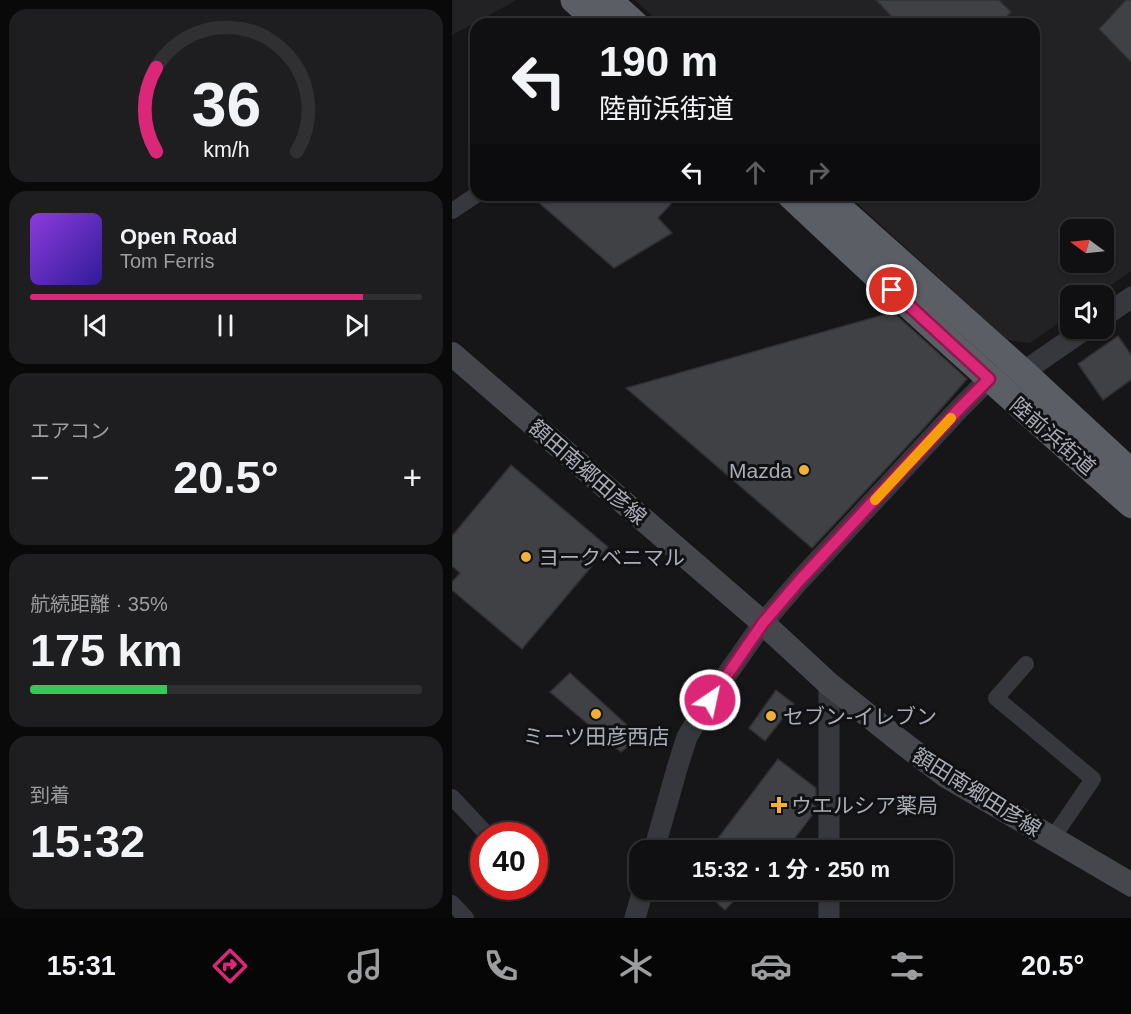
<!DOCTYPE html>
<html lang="ja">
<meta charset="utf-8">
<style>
body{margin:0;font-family:Arial,"Noto Sans JP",sans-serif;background:#1e1e20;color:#f1f3f6;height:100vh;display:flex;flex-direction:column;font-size:22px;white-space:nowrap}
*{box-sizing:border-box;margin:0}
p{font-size:20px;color:#9c9d9f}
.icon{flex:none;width:33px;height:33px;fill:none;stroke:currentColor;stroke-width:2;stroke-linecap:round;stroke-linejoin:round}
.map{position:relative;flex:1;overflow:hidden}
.sheet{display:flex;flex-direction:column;gap:9px;padding:9px;background:#09090a;width:452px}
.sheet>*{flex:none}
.hud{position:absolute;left:18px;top:18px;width:570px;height:183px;border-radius:18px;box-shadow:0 2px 4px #0004,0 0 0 2px #303032;background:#101012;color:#f1f3f6;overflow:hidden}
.needle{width:39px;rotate:285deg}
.buttons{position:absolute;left:608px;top:219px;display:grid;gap:12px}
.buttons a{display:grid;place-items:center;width:54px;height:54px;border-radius:12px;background:#101012;box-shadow:0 2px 4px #0004,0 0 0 2px #303032;font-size:30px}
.speed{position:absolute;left:18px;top:822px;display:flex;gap:12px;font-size:30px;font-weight:700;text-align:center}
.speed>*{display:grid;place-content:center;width:78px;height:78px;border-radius:50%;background:#101012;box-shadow:0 2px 4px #0004,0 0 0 2px #303032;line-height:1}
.speed .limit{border:9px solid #d22;background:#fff;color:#111}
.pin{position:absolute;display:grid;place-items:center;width:51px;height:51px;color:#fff;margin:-26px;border:3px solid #fff;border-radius:50%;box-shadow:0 2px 6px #0007}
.me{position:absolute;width:66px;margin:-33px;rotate:34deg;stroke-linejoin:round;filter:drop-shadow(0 0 4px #0008)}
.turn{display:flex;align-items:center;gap:21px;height:126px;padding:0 30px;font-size:27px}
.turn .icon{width:78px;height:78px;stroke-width:2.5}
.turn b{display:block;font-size:42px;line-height:51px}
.lanes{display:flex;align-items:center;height:57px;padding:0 30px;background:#0003;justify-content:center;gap:30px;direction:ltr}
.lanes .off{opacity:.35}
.big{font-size:45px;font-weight:700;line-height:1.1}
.sheet .tile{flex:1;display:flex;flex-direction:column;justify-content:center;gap:9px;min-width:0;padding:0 21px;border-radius:18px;background:#1e1e20}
.sheet .dial{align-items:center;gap:0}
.dial svg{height:156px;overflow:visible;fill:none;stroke:#303032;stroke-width:7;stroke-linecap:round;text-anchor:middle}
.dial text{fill:#f1f3f6;stroke:none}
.song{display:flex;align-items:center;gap:18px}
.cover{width:72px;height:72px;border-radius:9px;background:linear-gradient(135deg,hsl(270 70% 55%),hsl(250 70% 35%))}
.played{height:6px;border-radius:3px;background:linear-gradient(90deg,#db2777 85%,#303032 85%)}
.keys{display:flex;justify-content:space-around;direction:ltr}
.heat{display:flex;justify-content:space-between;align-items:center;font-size:33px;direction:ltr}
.charge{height:9px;border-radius:4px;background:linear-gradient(90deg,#34c759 35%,#303032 0)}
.trip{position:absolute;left:177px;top:840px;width:324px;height:60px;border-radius:18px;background:#101012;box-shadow:0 2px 4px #0004,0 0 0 2px #303032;font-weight:700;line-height:60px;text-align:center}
.dock{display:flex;height:96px;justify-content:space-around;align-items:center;background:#060607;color:#9c9d9f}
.dock .icon{width:42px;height:42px}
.dock .current{color:#db2777}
.dock b{font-size:27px;color:#f1f3f6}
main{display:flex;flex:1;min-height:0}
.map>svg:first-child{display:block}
.built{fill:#222225;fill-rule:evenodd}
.building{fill:#404145;stroke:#303034;stroke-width:1.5}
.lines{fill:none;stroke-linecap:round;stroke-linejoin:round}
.minor{stroke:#37383d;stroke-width:16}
.tertiary{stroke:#37383d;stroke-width:21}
.secondary{stroke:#45474d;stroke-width:24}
.trunk{stroke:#5b5e65;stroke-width:27}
.route-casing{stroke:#8e194d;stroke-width:15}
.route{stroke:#db2777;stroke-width:10}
.slow{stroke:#f59e0b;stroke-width:10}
.poi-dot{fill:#f2b134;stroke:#111113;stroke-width:2}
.labels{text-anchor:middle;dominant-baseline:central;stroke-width:6;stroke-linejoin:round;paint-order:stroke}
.street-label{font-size:21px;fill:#a8adb8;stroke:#111113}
.poi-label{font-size:21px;fill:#a8adb8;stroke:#111113;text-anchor:start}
</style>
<main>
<section class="sheet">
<div class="tile dial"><svg viewBox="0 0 100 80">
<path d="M14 69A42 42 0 1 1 86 69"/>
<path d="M14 69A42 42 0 0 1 14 26" stroke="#db2777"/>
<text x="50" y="56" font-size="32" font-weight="700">36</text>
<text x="50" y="72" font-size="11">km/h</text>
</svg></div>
<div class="tile">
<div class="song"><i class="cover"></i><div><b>Open Road</b><p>Tom Ferris</p></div></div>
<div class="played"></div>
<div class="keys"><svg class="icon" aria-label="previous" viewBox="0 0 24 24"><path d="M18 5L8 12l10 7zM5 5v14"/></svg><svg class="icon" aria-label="pause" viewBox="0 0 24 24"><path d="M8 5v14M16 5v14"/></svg><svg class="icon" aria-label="next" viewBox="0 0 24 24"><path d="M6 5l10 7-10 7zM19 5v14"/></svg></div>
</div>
<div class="tile"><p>エアコン</p>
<div class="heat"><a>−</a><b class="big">20.5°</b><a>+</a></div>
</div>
<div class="tile"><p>航続距離 · 35%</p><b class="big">175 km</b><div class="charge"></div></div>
<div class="tile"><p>到着</p><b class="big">15:32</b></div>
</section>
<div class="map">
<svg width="680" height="918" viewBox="0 0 680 918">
<rect width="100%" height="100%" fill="#161618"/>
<g class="built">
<polygon points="0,0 65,0 0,35"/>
<path d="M 183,0 L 679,0 L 679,271 L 645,295 L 618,296 L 618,315 L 578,343 L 555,340 L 396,195 L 582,195 L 582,24 L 209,24 ZM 618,230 L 651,230 L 651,262 L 618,262 Z"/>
</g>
<g class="building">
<polygon points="424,0 547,0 559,12 547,24 447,24"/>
<polygon points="674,0 680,0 680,63 647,29"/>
<polygon points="78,195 227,195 206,218 220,233 162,268"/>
<polygon points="441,312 515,379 473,427 360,548 174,388"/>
<polygon points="666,336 680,356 680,379 651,400 626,364"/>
<polygon points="59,465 156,547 70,649 0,590 0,582 8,573 0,566 0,536"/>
<polygon points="118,673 188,737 169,752 98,692"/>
<polygon points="324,690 342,704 313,741 297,728"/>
<polygon points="326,759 364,788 364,797 360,803 364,807 364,810 334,850 257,850"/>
<polygon points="251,890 292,890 273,910"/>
</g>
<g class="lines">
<g class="minor">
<polyline points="0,211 24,195"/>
<polyline points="574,664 544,698 641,779 600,839"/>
<polyline points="0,797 32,831"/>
<polyline points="0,903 14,918"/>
</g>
<g class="tertiary">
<polyline points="651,317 680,297"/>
<polyline points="377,684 377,850"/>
<polyline points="202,850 226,765 235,737 257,700 311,623 348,580 508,408 537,379 571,372 635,328"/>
<polyline points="377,890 377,918"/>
<polyline points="183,918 191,890"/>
</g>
<polyline class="secondary" points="0,354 311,623 377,684 448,741 494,776 680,885"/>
<g class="trunk">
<polyline points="122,0 149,24"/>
<polyline points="156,0 183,24"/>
<path d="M 338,195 C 450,301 565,403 680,505"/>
<polyline points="373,195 571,372 680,473"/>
</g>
</g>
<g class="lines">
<defs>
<polyline id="route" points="258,700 311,623 348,580 508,408 537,379 440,290"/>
</defs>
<use href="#route" class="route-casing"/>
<use href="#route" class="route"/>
<polyline class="slow" points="423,500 499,418"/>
</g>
<g class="poi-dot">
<circle cx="352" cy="470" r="6"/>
<circle cx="74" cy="557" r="6"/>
<circle cx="144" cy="714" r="6"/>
<circle cx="319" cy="716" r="6"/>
<path d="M324 796h6v6h6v6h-6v6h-6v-6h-6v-6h6z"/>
</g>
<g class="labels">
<g class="street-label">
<text transform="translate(601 436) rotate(41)">陸前浜街道</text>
<text transform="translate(136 472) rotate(41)">額田南郷田彦線</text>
<text transform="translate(525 792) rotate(32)">額田南郷田彦線</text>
</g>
<g class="poi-label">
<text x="340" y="470" text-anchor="end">Mazda</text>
<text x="86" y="557">ヨークベニマル</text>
<text x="331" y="716">セブン-イレブン</text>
<text x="144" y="736" text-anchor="middle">ミーツ田彦西店</text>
<text x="339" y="805">ウエルシア薬局</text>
</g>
</g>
</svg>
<div class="buttons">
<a><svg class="needle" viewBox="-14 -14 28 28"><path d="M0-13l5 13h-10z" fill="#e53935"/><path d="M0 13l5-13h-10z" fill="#9c9d9f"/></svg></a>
<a><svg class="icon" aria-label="sound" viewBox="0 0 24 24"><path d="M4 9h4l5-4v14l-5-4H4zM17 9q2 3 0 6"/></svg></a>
</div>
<div class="speed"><div class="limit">40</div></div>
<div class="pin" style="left:440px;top:290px;background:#d93025"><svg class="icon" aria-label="arrive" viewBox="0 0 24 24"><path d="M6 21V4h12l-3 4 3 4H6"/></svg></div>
<svg class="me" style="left:258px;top:700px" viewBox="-20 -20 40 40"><circle r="17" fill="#db2777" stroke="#fff" stroke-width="3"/><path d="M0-11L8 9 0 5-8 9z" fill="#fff"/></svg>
<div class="trip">15:32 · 1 分 · 250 m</div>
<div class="hud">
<div class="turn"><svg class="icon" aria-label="left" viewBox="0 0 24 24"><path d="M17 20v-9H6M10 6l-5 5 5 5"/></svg><div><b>190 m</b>陸前浜街道</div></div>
<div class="lanes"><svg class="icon" aria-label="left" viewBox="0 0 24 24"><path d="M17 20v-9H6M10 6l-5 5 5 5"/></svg><svg class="icon off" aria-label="ahead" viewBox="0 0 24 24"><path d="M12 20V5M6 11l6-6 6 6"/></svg><svg class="icon off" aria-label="right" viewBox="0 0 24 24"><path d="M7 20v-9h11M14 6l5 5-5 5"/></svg></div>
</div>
</div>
</main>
<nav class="dock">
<b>15:31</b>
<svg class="icon current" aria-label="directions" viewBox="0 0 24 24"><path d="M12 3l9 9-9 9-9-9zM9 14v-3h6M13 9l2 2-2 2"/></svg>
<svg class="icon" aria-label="music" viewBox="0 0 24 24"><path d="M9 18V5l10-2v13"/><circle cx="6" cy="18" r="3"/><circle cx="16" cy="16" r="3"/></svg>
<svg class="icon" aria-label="phone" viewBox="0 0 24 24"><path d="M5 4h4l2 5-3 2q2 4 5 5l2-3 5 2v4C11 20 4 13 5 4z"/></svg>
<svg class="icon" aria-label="climate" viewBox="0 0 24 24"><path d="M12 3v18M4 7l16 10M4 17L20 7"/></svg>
<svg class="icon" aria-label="car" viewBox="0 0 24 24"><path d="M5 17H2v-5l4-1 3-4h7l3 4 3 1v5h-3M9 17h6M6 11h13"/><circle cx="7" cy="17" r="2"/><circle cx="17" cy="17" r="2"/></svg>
<svg class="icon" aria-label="filters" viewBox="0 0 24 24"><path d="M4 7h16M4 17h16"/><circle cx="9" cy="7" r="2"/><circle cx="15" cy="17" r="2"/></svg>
<b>20.5°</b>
</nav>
